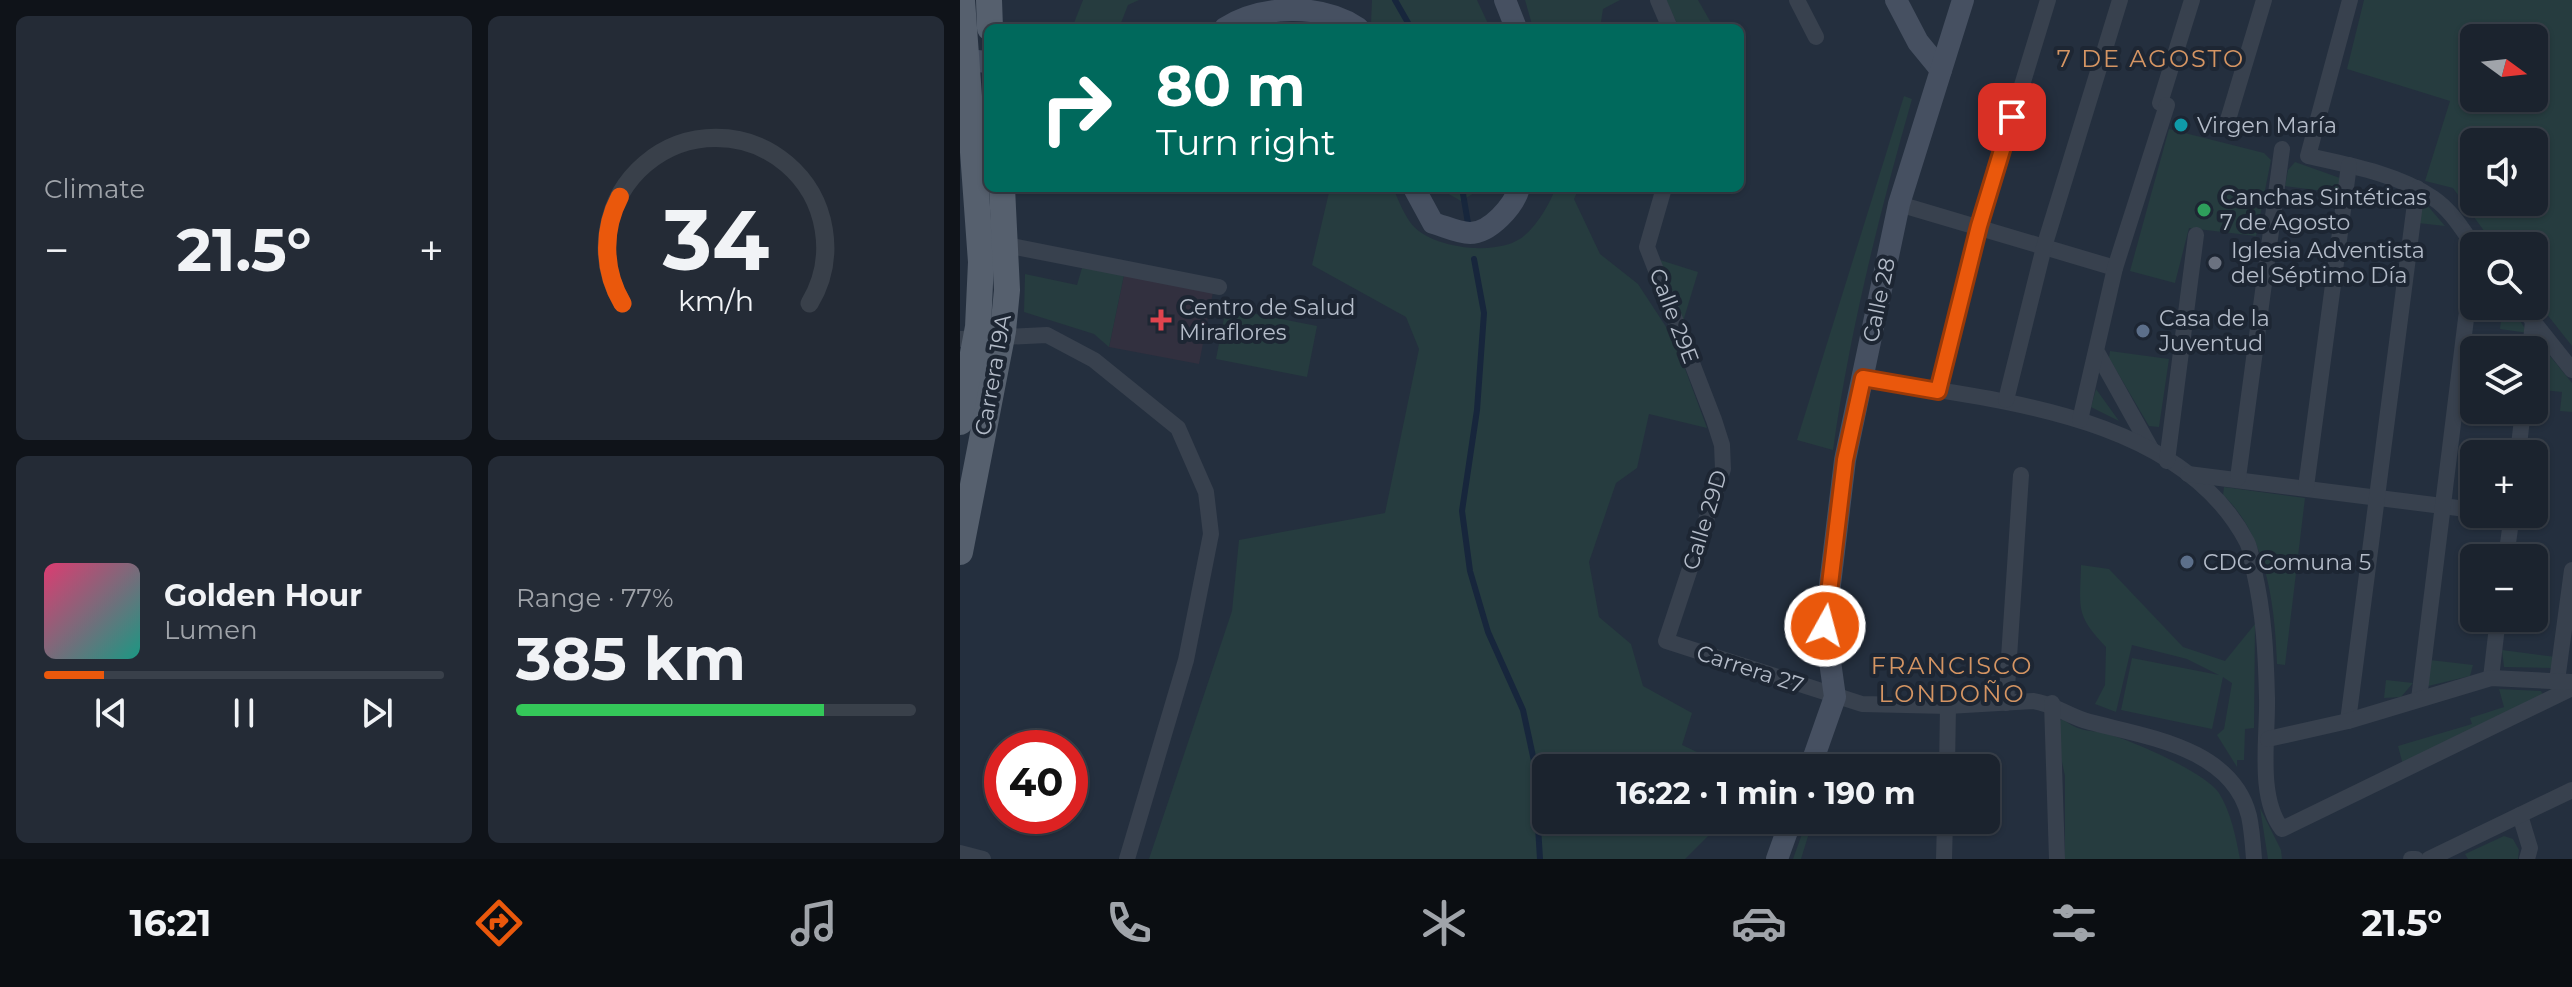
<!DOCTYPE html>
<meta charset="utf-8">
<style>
body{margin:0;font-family:Montserrat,sans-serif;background:#242b36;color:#f1f3f6;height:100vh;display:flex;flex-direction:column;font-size:30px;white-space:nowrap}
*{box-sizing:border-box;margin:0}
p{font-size:26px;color:#a0a4aa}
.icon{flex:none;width:44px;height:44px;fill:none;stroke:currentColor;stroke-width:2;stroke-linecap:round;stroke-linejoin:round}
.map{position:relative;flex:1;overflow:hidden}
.sheet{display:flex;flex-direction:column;gap:16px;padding:16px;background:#0f1319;width:960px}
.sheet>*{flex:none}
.guide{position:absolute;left:24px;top:24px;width:760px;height:168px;border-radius:12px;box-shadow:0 2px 6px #0004,0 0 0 2px #39404a;background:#00695c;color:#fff;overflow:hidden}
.needle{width:52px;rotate:105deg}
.buttons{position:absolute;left:1500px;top:24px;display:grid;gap:16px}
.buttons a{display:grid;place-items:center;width:88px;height:88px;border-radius:12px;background:#1b232e;box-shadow:0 2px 6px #0004,0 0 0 2px #39404a;font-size:40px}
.speed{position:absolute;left:24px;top:730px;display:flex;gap:16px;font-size:40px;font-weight:700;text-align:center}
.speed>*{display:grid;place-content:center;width:104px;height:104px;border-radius:50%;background:#1b232e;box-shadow:0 2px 6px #0004,0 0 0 2px #39404a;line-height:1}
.speed .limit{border:12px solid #d22;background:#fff;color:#111}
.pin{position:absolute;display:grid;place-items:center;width:68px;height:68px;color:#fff;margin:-34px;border-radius:16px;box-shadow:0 4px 12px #0006}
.me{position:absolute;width:88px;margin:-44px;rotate:7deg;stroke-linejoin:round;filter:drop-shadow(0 0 6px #0008)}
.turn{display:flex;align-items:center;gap:28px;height:168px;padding:0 40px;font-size:36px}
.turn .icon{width:104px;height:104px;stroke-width:2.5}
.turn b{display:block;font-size:56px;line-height:68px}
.big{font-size:60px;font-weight:700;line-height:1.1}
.sheet .widget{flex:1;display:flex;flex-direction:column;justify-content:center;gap:12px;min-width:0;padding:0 28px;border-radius:12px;background:#242b36}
.sheet .dial{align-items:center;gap:0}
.dial svg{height:208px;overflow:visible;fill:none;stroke:#39404a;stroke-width:7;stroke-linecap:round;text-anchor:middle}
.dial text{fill:#f1f3f6;stroke:none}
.song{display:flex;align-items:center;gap:24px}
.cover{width:96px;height:96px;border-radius:12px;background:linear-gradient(135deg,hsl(340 70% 55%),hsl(170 70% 35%))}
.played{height:8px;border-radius:4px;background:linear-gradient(90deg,#ea580c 15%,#39404a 15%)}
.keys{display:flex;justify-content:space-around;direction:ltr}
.heat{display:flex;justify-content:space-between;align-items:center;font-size:44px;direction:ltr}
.charge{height:12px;border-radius:6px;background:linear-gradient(90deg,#34c759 77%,#39404a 0)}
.sheet .tiles{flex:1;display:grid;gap:16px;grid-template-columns:repeat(2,1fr)}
.trip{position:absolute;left:572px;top:754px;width:468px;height:80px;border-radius:12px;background:#1b232e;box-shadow:0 2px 6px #0004,0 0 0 2px #39404a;font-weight:700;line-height:80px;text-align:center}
.tabs{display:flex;height:128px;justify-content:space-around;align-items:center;background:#0b0e12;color:#a0a4aa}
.tabs .icon{width:56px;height:56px}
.tabs .selected{color:#ea580c}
.tabs b{font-size:36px;color:#f1f3f6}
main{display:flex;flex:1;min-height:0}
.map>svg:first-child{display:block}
.medical{fill:#32303f}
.green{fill:#263c3f;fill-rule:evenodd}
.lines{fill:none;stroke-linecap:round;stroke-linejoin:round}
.stream{stroke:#17263c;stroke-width:6}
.street{stroke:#38414e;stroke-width:16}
.secondary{stroke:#465061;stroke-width:22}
.primary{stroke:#56606e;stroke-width:26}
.route-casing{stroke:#983908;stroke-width:20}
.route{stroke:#ea580c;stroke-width:14}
.culture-dot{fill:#0f9aa8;stroke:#1d2633;stroke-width:3}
.leisure-dot{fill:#2e9e5b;stroke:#1d2633;stroke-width:3}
.worship-dot{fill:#6b7280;stroke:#1d2633;stroke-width:3}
.health-dot{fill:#e0444e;stroke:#1d2633;stroke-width:3}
.service-dot{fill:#5c6f8a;stroke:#1d2633;stroke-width:3}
.labels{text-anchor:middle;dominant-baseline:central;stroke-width:8;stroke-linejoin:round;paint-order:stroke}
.poi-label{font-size:22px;fill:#b4bcc9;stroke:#1d2633;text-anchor:start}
.street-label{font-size:22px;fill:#b4bcc9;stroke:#1d2633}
.neighbourhood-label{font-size:24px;letter-spacing:2px;fill:#d59563;stroke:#1d2633}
</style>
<main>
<section class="sheet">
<div class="tiles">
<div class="widget"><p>Climate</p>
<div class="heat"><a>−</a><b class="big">21.5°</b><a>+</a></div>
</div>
<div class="widget dial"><svg viewBox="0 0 100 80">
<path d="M14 69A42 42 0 1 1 86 69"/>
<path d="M14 69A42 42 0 0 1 13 28" stroke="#ea580c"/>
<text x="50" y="56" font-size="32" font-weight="700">34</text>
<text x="50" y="72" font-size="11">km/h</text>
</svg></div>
<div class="widget">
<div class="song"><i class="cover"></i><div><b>Golden Hour</b><p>Lumen</p></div></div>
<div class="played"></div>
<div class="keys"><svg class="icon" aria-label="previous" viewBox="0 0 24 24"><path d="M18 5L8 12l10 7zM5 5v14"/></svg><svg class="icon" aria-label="pause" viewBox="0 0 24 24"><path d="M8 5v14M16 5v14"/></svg><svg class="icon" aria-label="next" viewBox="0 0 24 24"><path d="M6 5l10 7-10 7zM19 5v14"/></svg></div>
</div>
<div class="widget"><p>Range · 77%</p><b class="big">385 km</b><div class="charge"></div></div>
</div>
</section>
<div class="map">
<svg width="1612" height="859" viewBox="0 0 1612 859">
<rect width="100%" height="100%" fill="#242f3e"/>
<polygon class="medical" points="164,275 253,292 239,364 149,347"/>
<g class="green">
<polygon points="123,0 179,0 168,5 159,28 112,28"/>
<polygon points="412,0 517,0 530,28 416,28 411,23"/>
<polygon points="565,0 660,0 643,9 640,28 573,28"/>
<polygon points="706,0 738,0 754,28 719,28"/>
<path d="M 1404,0 L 1612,0 L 1612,346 L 1574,298 L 1574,246 L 1535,246 L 1493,188 L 1465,181 L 1490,101 L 1387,69 ZM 1514,38 L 1574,38 L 1574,98 L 1514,98 ZM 1574,142 L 1574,202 L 1514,202 L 1514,142 Z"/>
<path d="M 944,96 L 952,99 C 919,215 890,330 873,450 L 837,440 Z"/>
<polygon points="1209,129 1304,153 1311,160 1296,236 1229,228 1215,283 1170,271"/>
<polygon points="1335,162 1380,178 1379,193 1325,186 1328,170"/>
<path d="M 370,188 L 433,188 C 438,199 443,212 450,222 C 468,249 541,258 565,235 C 579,223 589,204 596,188 L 619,188 L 614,199 L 640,254 L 678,284 L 714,339 L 747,428 L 689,414 L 677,468 L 656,483 L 629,562 L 639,617 L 671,644 L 683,686 L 732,713 L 722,745 L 769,767 L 586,768 L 586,820 L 753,820 L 748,836 L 725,859 L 189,859 L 272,611 L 279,540 L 425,513 L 459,349 L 446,317 L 352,265 Z"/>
<polygon points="478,188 522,188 501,201"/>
<polygon points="1461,205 1467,205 1485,226 1458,223"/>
<polygon points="700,260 738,272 722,325"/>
<polygon points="122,268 164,275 149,347 134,334 64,312 65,274 117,285"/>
<polygon points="1550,306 1568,333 1540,329 1542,311 1516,307"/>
<polygon points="266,308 357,326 347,377 256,359"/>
<polygon points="1582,346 1612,383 1612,412 1600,411 1602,392 1574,389 1577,348"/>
<polygon points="1150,351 1209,359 1199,427 1189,426 1149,358"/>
<polygon points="1136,389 1159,421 1131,407"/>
<path d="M 1264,487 L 1345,498 L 1325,665 L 1317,664 C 1315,606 1307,536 1263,495 Z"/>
<path d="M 1121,565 L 1149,569 L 1223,647 L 1265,661 L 1295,624 L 1294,728 L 1285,729 L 1284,760 L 1277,760 L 1277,767 L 1257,735 L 1264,729 L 1272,683 L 1263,677 L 1252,729 L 1161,710 L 1172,658 L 1259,675 L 1227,659 L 1172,645 L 1156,712 L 1135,704 L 1145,685 L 1146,647 C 1115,614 1120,610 1121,565 Z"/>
<polygon points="1542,650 1596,657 1591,668 1544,667"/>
<polygon points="1470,660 1513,665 1510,676 1468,686"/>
<polygon points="1426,680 1453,683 1441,697 1424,698"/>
<polygon points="1539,689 1581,691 1583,695 1443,765 1438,746 1512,724 1510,718 1544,707"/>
<path d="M 1103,719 C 1117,731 1127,730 1144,733 C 1169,739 1245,772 1259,793 C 1271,812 1276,838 1280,859 L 1105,859 L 1105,776 L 1099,748 L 1099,721 Z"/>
<polygon points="1300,808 1321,850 1322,859 1308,859"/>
<polygon points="847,820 853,820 841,859 833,859"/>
<polygon points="1544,836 1553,839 1559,850 1558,859 1508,859 1505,854"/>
</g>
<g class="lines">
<g class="stream">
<polyline points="435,0 451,28"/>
<polyline points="502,188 508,223"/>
<polyline points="514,259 524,313 517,410 502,511 510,571 528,632 563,710 574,761 580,859"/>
</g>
<g class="street">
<polyline points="698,0 710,28"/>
<polyline points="837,0 856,37"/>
<path d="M 1390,0 L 1348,156 C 1389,165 1438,174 1473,198 C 1491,210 1502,229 1514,246"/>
<polyline points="1200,103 1232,0"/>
<polyline points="1267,123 1304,0"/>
<path d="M 704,188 L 687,247 L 754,420 L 762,445 L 763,469 L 706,641 L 902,704 L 988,706 L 1073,701 C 1095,704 1109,717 1130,722 C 1187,737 1272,748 1289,816 C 1292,830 1293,845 1294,859"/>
<polyline points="939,204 1155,268"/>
<polyline points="46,245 259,287"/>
<polyline points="1561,306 1612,370"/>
<polyline points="0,339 87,335 134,360 218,428 246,492 251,534 226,660 167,859"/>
<polyline points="1570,350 1573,321"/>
<polyline points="1138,354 1191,449"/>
<path d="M 903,378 C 1030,400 1219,412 1287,542 C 1291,550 1292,562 1294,571 C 1304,614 1306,654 1307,698 C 1308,737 1297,797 1322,829 L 1612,688"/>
<polyline points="978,391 1019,226 1088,0"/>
<polyline points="1046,400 1084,247 1160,0"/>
<polyline points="1120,420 1155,268 1207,105"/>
<polyline points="1558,454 1563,410"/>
<polyline points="1207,461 1236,235"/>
<polyline points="1228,474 1514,510"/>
<polyline points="1278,478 1322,149"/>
<polyline points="1346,487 1389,165"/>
<polyline points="1546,558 1552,514"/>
<polyline points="1531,678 1538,618"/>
<polyline points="1597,681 1612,570"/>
<polyline points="1459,699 1514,254"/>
<polyline points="1046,703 1061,475"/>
<polyline points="1092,703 1097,859"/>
<polyline points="1388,721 1457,188"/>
<polyline points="1308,739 1388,721 1531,678 1612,682"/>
<polyline points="987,768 988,706"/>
<polyline points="1560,815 1570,848 1567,859"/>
<polyline points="0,853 23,859"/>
<polyline points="984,859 985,820"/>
<polyline points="1451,859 1456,859"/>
<polyline points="1469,859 1612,790"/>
</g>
<g class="secondary">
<polyline points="545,0 556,28"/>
<polyline points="936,0 958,42 981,70"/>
<path d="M 265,28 C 302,5 361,3 398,28"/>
<polyline points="6,60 28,62"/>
<path d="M 454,188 L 473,223 C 484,226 498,233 510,233 C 530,233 554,206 559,188"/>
<polyline points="850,768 875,697 865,626 885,460 939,204 1003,0"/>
<polyline points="817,859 831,820"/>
</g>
<g class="primary">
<polyline points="29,0 30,28"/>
<polyline points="0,422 18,327 21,262 2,0"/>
<polyline points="0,552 43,331 47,290 42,188"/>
</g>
</g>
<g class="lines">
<defs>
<polyline id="route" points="865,626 885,460 903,378 978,391 1019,226 1052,117"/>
</defs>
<use href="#route" class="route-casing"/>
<use href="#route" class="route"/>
</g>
<circle class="culture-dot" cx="1221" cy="125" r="8"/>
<circle class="leisure-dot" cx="1244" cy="210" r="8"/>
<circle class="worship-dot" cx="1255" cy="263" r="8"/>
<path class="health-dot" d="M197 308h8v8h8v8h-8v8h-8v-8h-8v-8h8z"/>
<g class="service-dot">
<circle cx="1183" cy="331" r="8"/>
<circle cx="1227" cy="562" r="8"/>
</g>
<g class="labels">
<g class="poi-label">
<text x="1237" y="125">Virgen María</text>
<text x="1260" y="197">Canchas Sintéticas<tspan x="1260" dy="25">7 de Agosto</tspan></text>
<text x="1271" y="250">Iglesia Adventista<tspan x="1271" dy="25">del Séptimo Día</tspan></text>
<text x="219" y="307">Centro de Salud<tspan x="219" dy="25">Miraflores</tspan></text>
<text x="1199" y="318">Casa de la<tspan x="1199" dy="25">Juventud</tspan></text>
<text x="1243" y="562">CDC Comuna 5</text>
</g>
<g class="street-label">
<text transform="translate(919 300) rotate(-78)">Calle 28</text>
<text transform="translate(714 316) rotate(69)">Calle 29E</text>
<text transform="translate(33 375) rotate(-80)">Carrera 19A</text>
<text transform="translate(745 520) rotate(-73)">Calle 29D</text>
<text transform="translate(790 669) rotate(18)">Carrera 27</text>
</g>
<g class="neighbourhood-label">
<text x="1191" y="58">7 DE AGOSTO</text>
<text x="992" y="665">FRANCISCO<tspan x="992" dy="28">LONDOÑO</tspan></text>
</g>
</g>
</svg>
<div class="buttons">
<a><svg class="needle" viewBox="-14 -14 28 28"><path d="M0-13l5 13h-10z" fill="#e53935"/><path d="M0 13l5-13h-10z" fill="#a0a4aa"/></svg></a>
<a><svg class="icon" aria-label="sound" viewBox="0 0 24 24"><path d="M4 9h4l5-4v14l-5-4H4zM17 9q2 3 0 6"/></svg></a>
<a><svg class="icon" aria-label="search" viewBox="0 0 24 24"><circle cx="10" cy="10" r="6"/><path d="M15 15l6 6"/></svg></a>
<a><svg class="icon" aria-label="layers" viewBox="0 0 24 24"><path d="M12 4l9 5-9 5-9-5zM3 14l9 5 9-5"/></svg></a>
<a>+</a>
<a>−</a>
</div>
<div class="speed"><div class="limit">40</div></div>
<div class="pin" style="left:1052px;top:117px;background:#d93025"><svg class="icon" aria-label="arrive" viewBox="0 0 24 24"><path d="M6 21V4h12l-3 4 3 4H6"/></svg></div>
<svg class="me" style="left:865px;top:626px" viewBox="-20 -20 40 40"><circle r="17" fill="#ea580c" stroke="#fff" stroke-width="3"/><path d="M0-11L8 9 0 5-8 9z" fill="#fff"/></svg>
<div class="trip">16:22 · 1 min · 190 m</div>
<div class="guide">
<div class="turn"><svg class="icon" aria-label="right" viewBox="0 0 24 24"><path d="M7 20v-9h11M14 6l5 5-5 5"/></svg><div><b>80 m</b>Turn right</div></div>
</div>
</div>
</main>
<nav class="tabs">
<b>16:21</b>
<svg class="icon selected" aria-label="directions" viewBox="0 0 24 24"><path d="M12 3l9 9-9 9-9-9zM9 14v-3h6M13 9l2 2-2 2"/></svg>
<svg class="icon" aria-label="music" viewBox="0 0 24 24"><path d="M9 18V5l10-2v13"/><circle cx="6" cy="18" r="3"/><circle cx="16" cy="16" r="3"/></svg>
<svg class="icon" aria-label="phone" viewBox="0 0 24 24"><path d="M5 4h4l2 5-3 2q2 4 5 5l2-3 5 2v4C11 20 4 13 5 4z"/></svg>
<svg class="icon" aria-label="climate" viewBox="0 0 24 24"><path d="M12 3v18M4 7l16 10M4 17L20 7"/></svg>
<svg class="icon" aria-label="car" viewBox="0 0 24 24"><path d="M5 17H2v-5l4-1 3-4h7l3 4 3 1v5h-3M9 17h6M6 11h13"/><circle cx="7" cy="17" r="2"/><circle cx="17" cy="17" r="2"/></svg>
<svg class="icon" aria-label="filters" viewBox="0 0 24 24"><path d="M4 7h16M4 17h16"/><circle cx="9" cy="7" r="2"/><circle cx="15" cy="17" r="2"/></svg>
<b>21.5°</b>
</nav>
